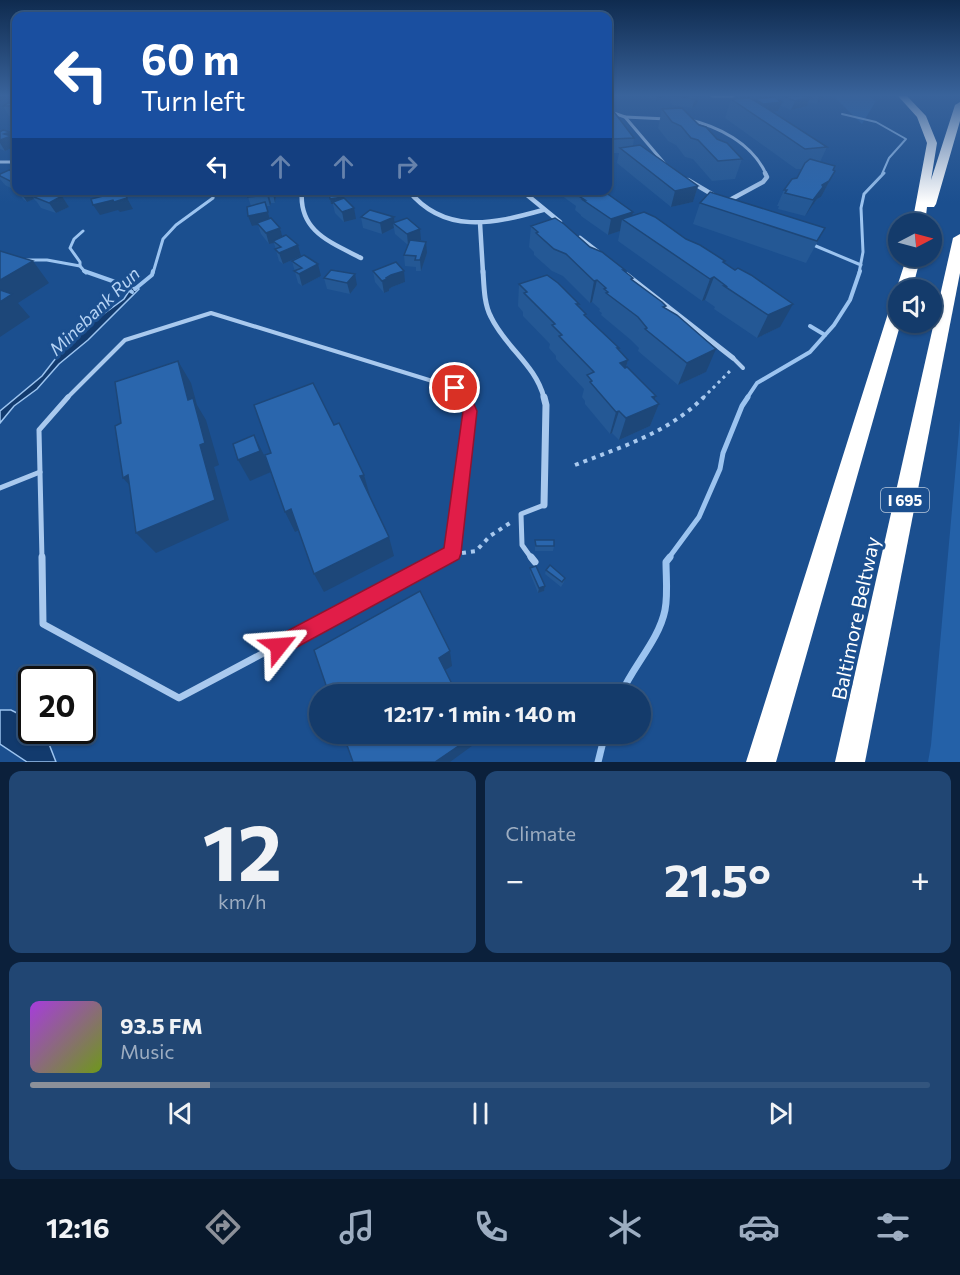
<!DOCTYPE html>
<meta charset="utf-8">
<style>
body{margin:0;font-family:Commissioner,sans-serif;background:#214673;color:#f1f3f6;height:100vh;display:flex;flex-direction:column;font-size:22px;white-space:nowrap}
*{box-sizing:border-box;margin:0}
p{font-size:20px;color:#9dadc1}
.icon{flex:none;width:33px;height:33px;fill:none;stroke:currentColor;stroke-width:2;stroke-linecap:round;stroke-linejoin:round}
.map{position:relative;height:762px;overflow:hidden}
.drawer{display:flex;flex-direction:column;gap:9px;padding:9px;background:#0b203b;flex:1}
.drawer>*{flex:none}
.hud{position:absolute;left:12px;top:12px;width:600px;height:183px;border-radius:12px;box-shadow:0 2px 4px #0004,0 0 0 2px #33557e;background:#1a4fa0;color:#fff;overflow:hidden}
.needle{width:39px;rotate:84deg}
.buttons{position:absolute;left:888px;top:213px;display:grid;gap:12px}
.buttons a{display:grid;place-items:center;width:54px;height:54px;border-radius:50%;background:#143b6b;box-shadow:0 2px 4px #0004,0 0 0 2px #33557e;font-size:30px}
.speed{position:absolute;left:18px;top:666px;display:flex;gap:12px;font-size:30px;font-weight:700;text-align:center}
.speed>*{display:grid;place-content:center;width:78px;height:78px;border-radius:50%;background:#143b6b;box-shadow:0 2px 4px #0004,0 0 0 2px #33557e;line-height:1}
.speed .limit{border:3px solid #111;border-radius:9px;background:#fff;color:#111}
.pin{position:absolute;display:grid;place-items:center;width:51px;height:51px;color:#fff;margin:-26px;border:3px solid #fff;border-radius:50%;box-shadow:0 2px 6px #0007}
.me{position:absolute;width:66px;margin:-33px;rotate:62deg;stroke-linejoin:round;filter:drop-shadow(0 0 4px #0008)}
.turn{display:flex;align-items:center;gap:21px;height:126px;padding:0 30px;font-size:27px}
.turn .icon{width:78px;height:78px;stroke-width:2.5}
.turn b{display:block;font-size:42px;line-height:51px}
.lanes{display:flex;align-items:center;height:57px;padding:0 30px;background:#0003;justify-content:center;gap:30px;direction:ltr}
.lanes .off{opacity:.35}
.big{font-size:45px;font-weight:700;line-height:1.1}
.drawer .card{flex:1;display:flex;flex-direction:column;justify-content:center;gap:9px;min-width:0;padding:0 21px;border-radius:12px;background:#214673}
.drawer .dial{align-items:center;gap:0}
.dial b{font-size:78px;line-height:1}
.song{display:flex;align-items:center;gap:18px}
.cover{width:72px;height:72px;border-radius:9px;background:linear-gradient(135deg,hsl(280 70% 55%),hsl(80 70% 35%))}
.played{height:6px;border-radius:3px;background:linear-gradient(90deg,#8c9099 20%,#33557e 20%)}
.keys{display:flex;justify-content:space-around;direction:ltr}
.heat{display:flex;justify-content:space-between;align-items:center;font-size:33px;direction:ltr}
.drawer .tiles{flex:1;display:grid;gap:9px;grid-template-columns:1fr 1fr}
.card:last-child{grid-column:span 2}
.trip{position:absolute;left:309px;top:684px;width:342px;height:60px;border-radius:30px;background:#143b6b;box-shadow:0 2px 4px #0004,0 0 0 2px #33557e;font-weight:700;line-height:60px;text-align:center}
.dock{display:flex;height:96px;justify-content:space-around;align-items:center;background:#08182b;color:#9dadc1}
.dock .icon{width:42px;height:42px}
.dock .on{color:#8c9099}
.dock b{font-size:27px;color:#f1f3f6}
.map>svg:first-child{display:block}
.green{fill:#2461a8}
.water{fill:#123a6d;stroke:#9cc4f0;stroke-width:1.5}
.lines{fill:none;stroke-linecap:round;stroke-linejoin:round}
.stream-far4{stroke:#9cc4f0;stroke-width:2}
.stream-far3{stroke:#9cc4f0;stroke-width:3}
.stream-far2{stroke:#9cc4f0;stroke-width:4}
.stream-far1{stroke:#9cc4f0;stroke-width:5}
.stream{stroke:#9cc4f0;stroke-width:7}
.path-far1{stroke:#a9c9ee;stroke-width:3;stroke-dasharray:3 4;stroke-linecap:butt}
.path{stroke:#a9c9ee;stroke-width:4;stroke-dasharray:4 5;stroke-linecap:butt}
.lane-far2{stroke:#a9c9ee;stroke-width:4}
.lane-far1{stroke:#a9c9ee;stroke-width:5}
.lane{stroke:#a9c9ee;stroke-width:7}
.street-far3{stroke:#a9c9ee;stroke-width:3}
.street-far2{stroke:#a9c9ee;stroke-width:4.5}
.street-far1{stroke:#a9c9ee;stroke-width:5}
.street{stroke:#a9c9ee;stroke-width:7}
.highway{fill:#fff;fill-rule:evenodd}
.wall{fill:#245895}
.shaded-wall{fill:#1d4779}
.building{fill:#2a66ad;stroke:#1d4779;stroke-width:1.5}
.route{fill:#e11d48;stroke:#92132f;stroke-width:1.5}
.labels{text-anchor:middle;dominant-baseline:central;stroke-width:6;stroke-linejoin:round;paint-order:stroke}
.shield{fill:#1b4f8f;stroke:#bbcadd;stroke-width:1.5}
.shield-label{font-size:15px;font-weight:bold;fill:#fff}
.water-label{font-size:18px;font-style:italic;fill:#b5d3f5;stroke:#1b4f8f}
.near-street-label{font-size:20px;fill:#fff;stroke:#1b4f8f}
</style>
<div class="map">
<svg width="960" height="762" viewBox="0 0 960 762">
<rect width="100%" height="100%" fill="#1b4f8f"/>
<g class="green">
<polygon points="833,96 868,96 876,101 862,124"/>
<polygon points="960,420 960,762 928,762 931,745"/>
</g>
<g class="water">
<polygon points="138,287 139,289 88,340 59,364 37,389 14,406 0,423 0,411 42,376 63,349 87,326 124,299 131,288"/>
<polygon points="0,710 11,710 31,720 32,730 44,731 56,762 27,762 0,744"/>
</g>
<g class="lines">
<polyline class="stream-far4" points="842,114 876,122 906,139 889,158 882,174"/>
<g class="stream-far3">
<polyline points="811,244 861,265"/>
<polyline points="23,260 47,260 80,266 86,273"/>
<polyline points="80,266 80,262 70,248 74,239 83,231"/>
<polyline points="153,273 163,239 176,225 213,198 214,190"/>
<polyline points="859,273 863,252 861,208 864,194 884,173"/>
</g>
<g class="stream-far2">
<polyline points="84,271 121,284 132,292"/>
<polyline points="135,289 152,275 153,271"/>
<polyline points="810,326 825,335"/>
<polyline points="747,398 757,383 810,352 834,325 850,300 860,271"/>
</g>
<polyline class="stream-far1" points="668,559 699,517 720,469 723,453 742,406 748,397"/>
<g class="stream">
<path d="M 621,694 C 633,666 659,640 665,610 C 668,595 666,577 666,562 L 670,557"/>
<polyline points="598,762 605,734"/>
</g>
<polyline class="path-far1" points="703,398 732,369"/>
<g class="path">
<path d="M 575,465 C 621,447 668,433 704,397"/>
<polyline points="462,553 476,551 490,536 513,521"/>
</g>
<g class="lane-far2">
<polyline points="733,358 743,368"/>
<polyline points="67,398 125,340 211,313 455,388 465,398"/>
</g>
<g class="lane-far1">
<polyline points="0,488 40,472"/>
<polyline points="42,559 39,430 68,397"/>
<polyline points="441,559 452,553 470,411 464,397"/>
<polyline points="532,559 522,545 521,514 544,505"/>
</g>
<g class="lane">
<polyline points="42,557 43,624 179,698 444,557"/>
<polyline points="531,557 535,562"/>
</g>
<g class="street-far3">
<polyline points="712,96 733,96"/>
<polyline points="608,111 625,117 665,164"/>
<polyline points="625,117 667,119"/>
<path d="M 686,119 C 718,126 752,143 766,174"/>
<polyline points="0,162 16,162"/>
</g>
<g class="street-far2">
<polyline points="688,180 715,196"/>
<path d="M 302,190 C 298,231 330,242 361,258"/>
<path d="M 408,190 C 444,235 493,224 543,210"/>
<polyline points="521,190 560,222"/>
<polyline points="726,202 763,182 767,177 765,173"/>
<polyline points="480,223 483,273"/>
<polyline points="580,238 598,252"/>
</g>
<g class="street-far1">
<path d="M 483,271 C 484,286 484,304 491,317 C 505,347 536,365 544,398"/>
<polyline points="627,275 733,358"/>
</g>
<polyline class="street" points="544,397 546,405 544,505"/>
<g class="highway">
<polygon points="898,96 907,96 926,116 937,143 931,180 955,105 960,102 960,121 936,204 934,207 927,207 925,224 912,224 927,143 917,117"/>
<polygon points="960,234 960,273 865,762 835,762 953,238"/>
<polygon points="907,256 921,256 912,290 898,290 898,293 896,290"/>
<polygon points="898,302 898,322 901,322 776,762 746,762 890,307"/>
</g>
</g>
<g class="wall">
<polygon points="642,96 664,96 656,101"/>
<polygon points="672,96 699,96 697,104 692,108 672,105 672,103 670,103"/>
<polygon points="789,96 824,96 822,99 817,104 808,102 807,106 791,110 781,106 785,97"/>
<polygon points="731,99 755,101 755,99 782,102 778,111 772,111 827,147 820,162 835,166 833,170 835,171 821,197 817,199 805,216 778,209 779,206 777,206 784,190 797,178 802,169 796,169 725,118"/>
<polygon points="16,103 16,116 9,116 3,106"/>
<polygon points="608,104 634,138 633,146 698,186 693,202 671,207 617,163 619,153 610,153 608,150"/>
<polygon points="662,109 699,125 742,159 735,179 712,181 693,159 685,157 676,145 668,141 658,128"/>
<polygon points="0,132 16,142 15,142 16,146 5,151 0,149"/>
<polygon points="9,170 16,190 49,190 62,196 69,207 56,213 41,208 37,202 34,199 27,202 23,199 18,191 17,191 5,185 0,179 0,174"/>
<polygon points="136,190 162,190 157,196 138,195"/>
<polygon points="255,190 275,190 276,195 275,203 271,203 270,206 266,206 270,219 280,228 282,237 301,256 283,264 279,261 274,243 269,244 261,234 258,225 252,226 251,206 248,197"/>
<polygon points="554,190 603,190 632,216 686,239 725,261 724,263 780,327 757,338 714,309 715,307 705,300 702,301 618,241 620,231 608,235 581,216 581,215 575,210 576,206"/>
<polygon points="330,199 343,199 356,219 344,222 335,213 333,204 331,204"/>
<polygon points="700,203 825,228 806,263 693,224"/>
<polygon points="361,217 394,217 395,223 421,240 418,241 427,253 421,271 416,271 416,267 405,266 404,255 408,245 395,234 394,228 382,234 363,228"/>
<polygon points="531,226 590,247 625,270 624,272 632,280 665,308 706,372 678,385 638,351 639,348 631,340 601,315 602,313 599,311 600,309 592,302 590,303 563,276 552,271 534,255 534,252 529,247"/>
<polygon points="292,261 321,276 302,286 298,283"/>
<polygon points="373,271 405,282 392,287 389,289 389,291 384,293 375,282"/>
<polygon points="324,278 357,285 350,294 327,289"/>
<polygon points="519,284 579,304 578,306 586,314 586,317 628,360 626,367 656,396 655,399 659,404 650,426 619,440 612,433 610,434 585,404 585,401 582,397 584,389 556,359 556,356 549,348 550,344 523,316 523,312 518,306"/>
<polygon points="535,540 554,546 553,551 535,551"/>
<polygon points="530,568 545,586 544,591 538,593 530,573"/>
<polygon points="546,570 565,578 564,582 561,587 545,574"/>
</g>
<g class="shaded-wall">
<polygon points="0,96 6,96 6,97 0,101"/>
<polygon points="657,96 664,96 656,101"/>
<polygon points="698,96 699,96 697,104 692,108 695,99"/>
<polygon points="820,96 824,96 822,99 817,104"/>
<polygon points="810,97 807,106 791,110 795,101"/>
<polygon points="782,102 778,111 760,113 763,104"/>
<polygon points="10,132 16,142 15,142 16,146 5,151 0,143 0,140 4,134"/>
<polygon points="835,171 821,197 817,199 805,216 822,185 827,182"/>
<polygon points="16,179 16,190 18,191 17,191 10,181"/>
<polygon points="698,186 693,202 671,207 675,191"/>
<polygon points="21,190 28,190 34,199 27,202 20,191"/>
<polygon points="35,190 49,190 53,197 34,197 31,192"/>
<polygon points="154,190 162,190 157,196"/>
<polygon points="272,190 275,190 276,195 275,203"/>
<polygon points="342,190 344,202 333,202 333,204 331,204 330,199"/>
<polygon points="268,192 271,203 270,206 267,195"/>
<polygon points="62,196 69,207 56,213 49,203"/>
<polygon points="127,198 133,209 120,212 118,210 100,215 93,205 113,200"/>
<polygon points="265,202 271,223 257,223 258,225 252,226 248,216"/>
<polygon points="354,208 356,219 344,222 342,212"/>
<polygon points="633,212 630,224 622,219 620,231 608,235 611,219"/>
<polygon points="394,217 395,224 393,223 394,228 382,234 380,223"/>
<polygon points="280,228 283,239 273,241 274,243 269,244 266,233"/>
<polygon points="420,229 421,240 408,245 407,234"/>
<polygon points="426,242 427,253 421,271 420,260"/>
<polygon points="298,245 301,256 283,264 279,253"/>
<polygon points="33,261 49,283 18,303 30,317 0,337 0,280"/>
<polygon points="318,264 321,276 302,286 299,274"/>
<polygon points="404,271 405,282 392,287 389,289 389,291 384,293 382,281 391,275"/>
<polygon points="355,274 357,285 350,294 347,283"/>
<polygon points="714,277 705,300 702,301 710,279"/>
<polygon points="597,280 592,302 590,303 594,281"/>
<polygon points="793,304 780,327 757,338 768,315"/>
<polygon points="716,349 706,372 678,385 687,363"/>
<polygon points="628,360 621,383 620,363"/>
<polygon points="178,361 191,383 197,405 206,420 219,465 214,467 229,520 156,553 136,533 188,400"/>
<polygon points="656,396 652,407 659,404 650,426 619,440 626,418 652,397"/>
<polygon points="619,411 612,433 610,434 616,412"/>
<polygon points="254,435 265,457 271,472 250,481 238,460"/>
<polygon points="128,475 141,498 123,478"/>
<polygon points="364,475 370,496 366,497 360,476"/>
<polygon points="291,509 301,529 295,532 285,512"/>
<polygon points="389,537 394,556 324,592 314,574"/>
<polygon points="545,586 544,591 538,593 539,588"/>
<polygon points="450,651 452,666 442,672 439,658"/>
<polygon points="476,734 476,743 450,762 435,762"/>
</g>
<g class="building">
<polygon points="674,96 698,96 695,99"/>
<polygon points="789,96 807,96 810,97 795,101 785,97"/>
<polygon points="774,97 782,102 763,104 755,99"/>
<polygon points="750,98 757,102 827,147 805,149 731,99"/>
<polygon points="8,103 16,103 16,106 3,106"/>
<polygon points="608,104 634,138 613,139 608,131"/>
<polygon points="682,108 699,125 706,127 717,139 727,143 742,159 718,161 698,140 691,138 681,126 672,122 662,109"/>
<polygon points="3,130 10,132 4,134 11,136 0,140 0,132"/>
<polygon points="640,145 698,186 675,191 620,148"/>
<polygon points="810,159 835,166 833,170 835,171 829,181 822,185 823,187 813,200 785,193 787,190 784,190 792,179 797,178 805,163"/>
<polygon points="9,170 16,172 16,179 10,181 0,176 0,174"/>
<polygon points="255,190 272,190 272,192 268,192 267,195 248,197 249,191"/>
<polygon points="329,190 342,190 343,197 330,199"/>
<polygon points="578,190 602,190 633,212 611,219 583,200 585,200 577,195 582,193"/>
<polygon points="48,191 62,196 49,203 34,197"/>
<polygon points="123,191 127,198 114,202 113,200 93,205 91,199"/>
<polygon points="710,192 825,228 817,241 700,203"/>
<polygon points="344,198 354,208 342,212 333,202"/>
<polygon points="265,202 268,212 248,216 247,207"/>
<polygon points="370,210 394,217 380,223 361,217"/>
<polygon points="644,212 655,217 686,239 700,245 725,261 723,262 735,270 738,268 751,275 793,304 768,315 724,286 726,286 714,277 710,279 622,219"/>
<polygon points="271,218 280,228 266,233 257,223"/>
<polygon points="407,218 420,229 407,234 393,223"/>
<polygon points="555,218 564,224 590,247 602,252 625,270 623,270 633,278 631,279 662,302 666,306 663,307 677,315 716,349 687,363 645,329 647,328 638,317 606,293 608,292 604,289 606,288 597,280 594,281 566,254 554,249 536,233 538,232 531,226"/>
<polygon points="286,235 298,245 279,253 275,249 281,247 273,241"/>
<polygon points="410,240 426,242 420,260 415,260 416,256 404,255"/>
<polygon points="0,251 33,261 0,280"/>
<polygon points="304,255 318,264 299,274 294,271 302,268 292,261"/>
<polygon points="396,262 404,271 391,275 386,278 387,279 382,281 373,271"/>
<polygon points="331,270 355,274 347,283 324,278"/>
<polygon points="547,275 558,283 579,304 576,304 586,314 584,315 619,348 617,348 628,360 620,363 625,368 627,367 656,396 652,397 659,404 626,418 619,411 616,412 590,382 592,381 587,375 594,372 559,336 562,335 552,325 555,324 524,293 527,292 519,284"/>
<polygon points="0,290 12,294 0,302"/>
<polygon points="178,361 188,400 193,398 205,443 200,445 215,500 136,533 128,475 123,478 115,426 121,423 115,382"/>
<polygon points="313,383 334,425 339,423 364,475 360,476 389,537 314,574 291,509 285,512 265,455 271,453 254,405"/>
<polygon points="254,435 260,451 238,460 233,444"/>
<polygon points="535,540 554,540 554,546 536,546"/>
<polygon points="550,565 565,578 562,582 546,570"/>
<polygon points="536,566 545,586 539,588 530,568"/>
<polygon points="420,591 450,651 439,658 457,694 329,694 314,650"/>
<polygon points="343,734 476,734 435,762 353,762"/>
</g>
<linearGradient id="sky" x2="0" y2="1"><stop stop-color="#0f2b4f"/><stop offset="0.47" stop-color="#39639b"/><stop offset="1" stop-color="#39639b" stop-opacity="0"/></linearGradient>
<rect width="960" height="203" fill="url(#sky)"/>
<polygon class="route" points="455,382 468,390 477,411 461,553 459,559 286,653 279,656 272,653 269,646 272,639 444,548 463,411 457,397 448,388"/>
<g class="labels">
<rect class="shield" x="881" y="488" width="48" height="24" rx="4.5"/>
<g class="shield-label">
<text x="905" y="500">I 695</text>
</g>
<g class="water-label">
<text transform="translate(94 311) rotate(-44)">Minebank Run</text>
</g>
<g class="near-street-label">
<text transform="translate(855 618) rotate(-78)">Baltimore Beltway</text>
</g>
</g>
</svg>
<div class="buttons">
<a><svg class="needle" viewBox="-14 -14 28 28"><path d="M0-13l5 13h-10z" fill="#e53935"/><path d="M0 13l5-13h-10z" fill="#9dadc1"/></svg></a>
<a><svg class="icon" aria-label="sound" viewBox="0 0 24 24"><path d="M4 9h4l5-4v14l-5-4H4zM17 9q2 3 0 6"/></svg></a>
</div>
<div class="speed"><div class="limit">20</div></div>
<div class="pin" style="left:455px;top:388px;background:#d93025"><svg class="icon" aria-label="arrive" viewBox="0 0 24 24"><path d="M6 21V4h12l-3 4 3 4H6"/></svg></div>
<svg class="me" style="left:279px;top:646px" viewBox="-20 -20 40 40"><path d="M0-17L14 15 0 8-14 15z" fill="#e11d48" stroke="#fff" stroke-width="4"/></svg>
<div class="trip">12:17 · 1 min · 140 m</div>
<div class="hud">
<div class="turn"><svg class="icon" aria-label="left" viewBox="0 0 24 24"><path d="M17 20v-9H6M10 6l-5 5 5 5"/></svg><div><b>60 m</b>Turn left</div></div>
<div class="lanes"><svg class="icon" aria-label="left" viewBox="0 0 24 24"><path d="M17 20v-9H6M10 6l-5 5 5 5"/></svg><svg class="icon off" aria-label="ahead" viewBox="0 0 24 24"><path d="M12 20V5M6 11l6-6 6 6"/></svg><svg class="icon off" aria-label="ahead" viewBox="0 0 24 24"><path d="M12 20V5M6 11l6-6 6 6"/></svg><svg class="icon off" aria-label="right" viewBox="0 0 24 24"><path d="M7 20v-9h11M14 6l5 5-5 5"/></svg></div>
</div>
</div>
<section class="drawer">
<div class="tiles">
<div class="card dial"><b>12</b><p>km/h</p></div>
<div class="card"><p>Climate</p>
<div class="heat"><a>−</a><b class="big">21.5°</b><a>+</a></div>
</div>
<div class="card">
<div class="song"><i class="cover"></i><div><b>93.5 FM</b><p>Music</p></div></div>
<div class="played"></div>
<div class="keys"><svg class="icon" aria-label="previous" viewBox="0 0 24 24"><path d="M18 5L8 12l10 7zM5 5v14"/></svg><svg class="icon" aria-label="pause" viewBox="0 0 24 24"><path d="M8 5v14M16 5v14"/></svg><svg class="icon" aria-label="next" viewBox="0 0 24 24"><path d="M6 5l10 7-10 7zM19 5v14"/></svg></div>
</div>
</div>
</section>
<nav class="dock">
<b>12:16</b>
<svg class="icon on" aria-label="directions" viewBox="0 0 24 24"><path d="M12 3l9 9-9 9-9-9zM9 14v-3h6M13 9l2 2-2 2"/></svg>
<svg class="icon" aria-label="music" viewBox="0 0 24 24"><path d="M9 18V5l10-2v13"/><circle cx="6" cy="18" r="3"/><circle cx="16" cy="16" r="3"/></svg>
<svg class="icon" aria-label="phone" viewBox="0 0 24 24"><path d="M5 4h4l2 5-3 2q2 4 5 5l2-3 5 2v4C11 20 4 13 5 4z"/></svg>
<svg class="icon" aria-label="climate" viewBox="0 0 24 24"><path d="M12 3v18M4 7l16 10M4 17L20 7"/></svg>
<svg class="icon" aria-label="car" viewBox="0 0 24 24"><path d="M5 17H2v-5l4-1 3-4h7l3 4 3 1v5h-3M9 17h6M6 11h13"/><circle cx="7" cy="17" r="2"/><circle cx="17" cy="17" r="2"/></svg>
<svg class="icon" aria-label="filters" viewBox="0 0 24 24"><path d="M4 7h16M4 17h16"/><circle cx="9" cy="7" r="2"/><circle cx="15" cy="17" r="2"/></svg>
</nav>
